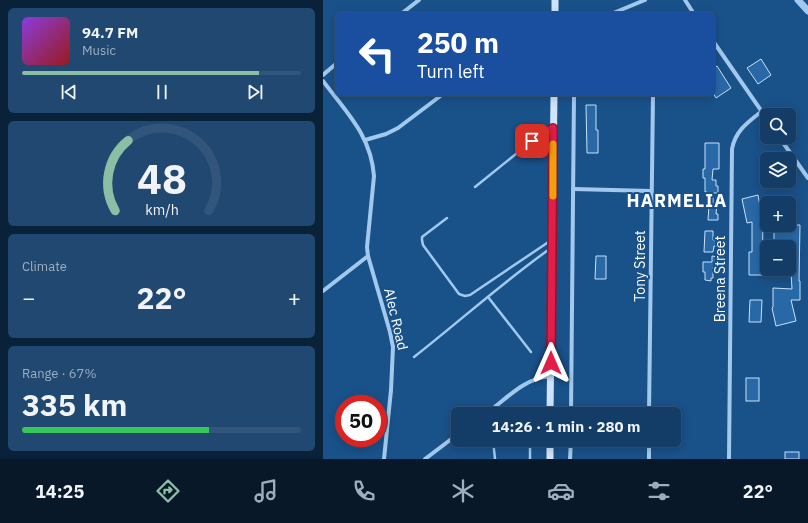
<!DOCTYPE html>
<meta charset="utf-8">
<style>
body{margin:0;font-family:"IBM Plex Sans",sans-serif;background:#204870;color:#f1f3f6;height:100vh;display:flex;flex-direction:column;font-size:15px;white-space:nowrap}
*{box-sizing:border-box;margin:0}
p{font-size:13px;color:#9daec0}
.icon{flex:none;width:22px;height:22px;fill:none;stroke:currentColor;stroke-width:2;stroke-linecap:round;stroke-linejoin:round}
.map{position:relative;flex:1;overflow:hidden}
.panel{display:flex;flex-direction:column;gap:8px;padding:8px;background:#0a2239;width:323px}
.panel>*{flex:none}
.guide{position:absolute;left:12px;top:12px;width:380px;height:84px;border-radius:6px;box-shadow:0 2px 10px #0003,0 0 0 1px #32567b;background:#1a4fa0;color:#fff;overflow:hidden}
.buttons{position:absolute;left:437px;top:108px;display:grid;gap:8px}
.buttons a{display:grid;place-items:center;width:36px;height:36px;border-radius:6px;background:#133d67;box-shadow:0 2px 10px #0003,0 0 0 1px #32567b;font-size:20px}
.speed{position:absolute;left:12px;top:395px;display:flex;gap:8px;font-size:20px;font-weight:700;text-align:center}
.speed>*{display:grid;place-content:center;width:52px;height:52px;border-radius:50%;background:#133d67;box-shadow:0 2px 10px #0003,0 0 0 1px #32567b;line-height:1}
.speed .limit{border:6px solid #d22;background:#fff;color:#111}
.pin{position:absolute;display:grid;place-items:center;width:34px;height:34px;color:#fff;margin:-17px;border-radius:8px;box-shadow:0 2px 6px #0006}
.me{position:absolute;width:44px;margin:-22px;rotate:0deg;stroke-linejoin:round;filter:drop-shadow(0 0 3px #0008)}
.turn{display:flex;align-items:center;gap:14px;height:84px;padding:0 16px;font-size:18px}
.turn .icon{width:52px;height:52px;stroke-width:2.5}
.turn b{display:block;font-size:28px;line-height:34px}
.big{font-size:30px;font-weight:800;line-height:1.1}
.panel .card{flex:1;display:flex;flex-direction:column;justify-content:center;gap:6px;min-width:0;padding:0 14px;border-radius:6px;background:#204870}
.panel .dial{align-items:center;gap:0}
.dial svg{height:104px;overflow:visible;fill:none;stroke:#32567b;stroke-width:7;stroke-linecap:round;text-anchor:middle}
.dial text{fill:#f1f3f6;stroke:none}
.song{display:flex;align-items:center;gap:12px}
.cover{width:48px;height:48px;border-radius:6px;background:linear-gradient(135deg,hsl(270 70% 55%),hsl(0 70% 35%))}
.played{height:4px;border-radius:2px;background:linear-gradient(90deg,#8abfa5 85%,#32567b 85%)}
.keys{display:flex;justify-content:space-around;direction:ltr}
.heat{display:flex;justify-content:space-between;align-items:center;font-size:22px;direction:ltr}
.charge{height:6px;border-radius:3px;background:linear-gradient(90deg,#34c759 67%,#32567b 0)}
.trip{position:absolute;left:128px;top:407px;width:230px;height:40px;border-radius:6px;background:#133d67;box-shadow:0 2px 10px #0003,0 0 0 1px #32567b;font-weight:800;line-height:40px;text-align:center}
.tab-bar{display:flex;height:64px;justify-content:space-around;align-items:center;background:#081829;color:#9daec0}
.tab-bar .icon{width:28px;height:28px}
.tab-bar .current{color:#8abfa5}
.tab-bar b{font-size:18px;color:#f1f3f6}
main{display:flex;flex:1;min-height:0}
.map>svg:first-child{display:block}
.building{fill:#2868a7;stroke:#c8e1f9}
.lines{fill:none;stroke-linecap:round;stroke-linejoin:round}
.service{stroke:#a2c9ed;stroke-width:2.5}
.minor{stroke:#a2c9ed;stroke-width:4}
.tertiary{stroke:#a2c9ed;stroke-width:7}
.secondary{stroke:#cfe4f9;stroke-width:7}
.route-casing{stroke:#92132f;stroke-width:10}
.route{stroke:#e11d48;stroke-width:7}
.slow{stroke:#f59e0b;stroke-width:7}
.labels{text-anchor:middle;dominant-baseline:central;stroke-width:4;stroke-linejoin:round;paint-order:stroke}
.street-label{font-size:14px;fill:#fff;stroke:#195189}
.district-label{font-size:18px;font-weight:bold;letter-spacing:1px;fill:#fff;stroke:#195189}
</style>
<main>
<section class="panel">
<div class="card">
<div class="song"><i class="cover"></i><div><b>94.7 FM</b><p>Music</p></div></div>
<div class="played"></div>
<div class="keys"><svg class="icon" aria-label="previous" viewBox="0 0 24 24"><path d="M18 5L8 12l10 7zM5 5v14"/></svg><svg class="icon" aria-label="pause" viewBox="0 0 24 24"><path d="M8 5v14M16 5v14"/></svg><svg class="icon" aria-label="next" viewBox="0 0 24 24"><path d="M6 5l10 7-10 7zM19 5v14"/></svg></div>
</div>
<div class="card dial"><svg viewBox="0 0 100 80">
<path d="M14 69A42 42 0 1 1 86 69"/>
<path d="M14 69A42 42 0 0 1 24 15" stroke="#8abfa5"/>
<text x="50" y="56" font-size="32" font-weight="700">48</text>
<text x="50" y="72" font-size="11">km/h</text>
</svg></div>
<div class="card"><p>Climate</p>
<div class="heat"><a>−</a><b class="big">22°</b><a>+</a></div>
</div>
<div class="card"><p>Range · 67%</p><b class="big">335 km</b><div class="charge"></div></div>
</section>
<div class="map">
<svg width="485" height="459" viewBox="0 0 485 459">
<rect width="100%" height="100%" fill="#195189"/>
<g class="building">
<polygon points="438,59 448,75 435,84 424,68"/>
<polygon points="394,66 408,88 393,98 390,93 390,69"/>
<polygon points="263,105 273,105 273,130 275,130 275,153 264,153"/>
<polygon points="382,143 396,143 396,169 390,169 389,180 393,180 393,186 395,186 395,193 390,193 390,204 394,204 393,214 395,214 395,220 385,220 386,205 384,205 384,192 382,192 382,178 380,178 380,169 382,169"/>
<polygon points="435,195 440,223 439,275 426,275 426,252 429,252 429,222 424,223 419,199"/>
<polygon points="451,225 477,225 476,281 477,281 477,300 468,300 473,321 453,326 449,308 450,307 450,288 469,289 468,272 466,272 466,247 451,247"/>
<polygon points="382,231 390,231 390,240 394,240 394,246 391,246 390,252 381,252"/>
<polygon points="273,256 283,256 283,279 272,279"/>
<polygon points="389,256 395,257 395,267 390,267 390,278 388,278 388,281 382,280 382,272 380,272 380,262 389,262"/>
<polygon points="427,300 439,300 438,322 426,322"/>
<rect x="423" y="378" width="13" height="23"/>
<rect x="462" y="452" width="14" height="7"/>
</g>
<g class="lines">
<g class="service">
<polyline points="152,187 209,141 230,128"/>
<polyline points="124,218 99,237 99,240 100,245 136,294 142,296 147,295 227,241"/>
<polyline points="165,297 208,352"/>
<path d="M 91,357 C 137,321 180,282 228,248"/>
<polyline points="170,440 172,459"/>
<polyline points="207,459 207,440"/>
</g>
<g class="minor">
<polyline points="362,0 371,14"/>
<polyline points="78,14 96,0"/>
<polyline points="288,14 322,0"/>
<polyline points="390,41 444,119"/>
<polyline points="0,75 14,63"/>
<path d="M 0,81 C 23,112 48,135 51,176 L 44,247 L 45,256 L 0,291"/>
<polyline points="456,137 485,178"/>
<polyline points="42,140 63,134 75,128 120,94"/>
<polyline points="250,189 328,191"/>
<polyline points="45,256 67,332 70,347 68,390 61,459"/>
<path d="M 163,414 C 183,399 201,378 228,376"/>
<polyline points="248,414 251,94"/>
<polyline points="326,414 330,94"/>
<polyline points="102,459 135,434"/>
<polyline points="247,459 248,440"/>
<polyline points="326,459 326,440"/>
<path d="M 406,459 L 409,149 C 412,131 425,122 439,111"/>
</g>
<polyline class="tertiary" points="475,0 485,11"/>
<g class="secondary">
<polyline points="232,14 232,0"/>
<polyline points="227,414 231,94"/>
<polyline points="227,459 227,440"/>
</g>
</g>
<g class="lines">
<defs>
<polyline id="route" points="209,141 230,128 228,363"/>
</defs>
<use href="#route" class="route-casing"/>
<use href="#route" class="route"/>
<polyline class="slow" points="230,196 230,144"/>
</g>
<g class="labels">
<g class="street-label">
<text transform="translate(317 266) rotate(-90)">Tony Street</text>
<text transform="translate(397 279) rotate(-90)">Breena Street</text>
<text transform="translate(73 319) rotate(77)">Alec Road</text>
</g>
<g class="district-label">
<text x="354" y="200">HARMELIA</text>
</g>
</g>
</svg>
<div class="buttons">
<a><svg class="icon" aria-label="search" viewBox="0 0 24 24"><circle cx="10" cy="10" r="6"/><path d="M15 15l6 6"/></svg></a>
<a><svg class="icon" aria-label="layers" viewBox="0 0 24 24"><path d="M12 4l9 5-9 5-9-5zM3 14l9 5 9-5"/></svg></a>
<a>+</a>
<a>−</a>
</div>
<div class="speed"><div class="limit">50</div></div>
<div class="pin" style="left:209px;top:141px;background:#d93025"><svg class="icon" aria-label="arrive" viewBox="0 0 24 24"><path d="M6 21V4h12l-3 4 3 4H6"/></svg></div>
<svg class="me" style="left:228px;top:363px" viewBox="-20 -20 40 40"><path d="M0-17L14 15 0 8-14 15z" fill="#e11d48" stroke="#fff" stroke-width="4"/></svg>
<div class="trip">14:26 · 1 min · 280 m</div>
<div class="guide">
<div class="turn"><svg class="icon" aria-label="left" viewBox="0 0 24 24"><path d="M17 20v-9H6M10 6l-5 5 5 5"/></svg><div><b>250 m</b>Turn left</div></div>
</div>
</div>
</main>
<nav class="tab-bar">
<b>14:25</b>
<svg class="icon current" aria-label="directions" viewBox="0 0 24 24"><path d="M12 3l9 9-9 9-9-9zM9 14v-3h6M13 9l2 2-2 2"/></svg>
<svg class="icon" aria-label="music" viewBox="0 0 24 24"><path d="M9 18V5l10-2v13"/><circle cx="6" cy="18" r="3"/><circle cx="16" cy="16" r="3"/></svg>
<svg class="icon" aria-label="phone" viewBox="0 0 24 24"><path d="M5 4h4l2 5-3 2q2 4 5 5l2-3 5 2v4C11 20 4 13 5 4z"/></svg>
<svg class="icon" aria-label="climate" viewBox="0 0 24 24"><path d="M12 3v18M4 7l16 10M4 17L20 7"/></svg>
<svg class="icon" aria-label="car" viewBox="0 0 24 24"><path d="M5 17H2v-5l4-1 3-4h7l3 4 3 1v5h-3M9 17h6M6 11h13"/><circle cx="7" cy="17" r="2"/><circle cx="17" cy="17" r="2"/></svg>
<svg class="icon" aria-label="filters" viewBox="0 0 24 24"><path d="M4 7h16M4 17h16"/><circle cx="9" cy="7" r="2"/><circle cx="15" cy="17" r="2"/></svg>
<b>22°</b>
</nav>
